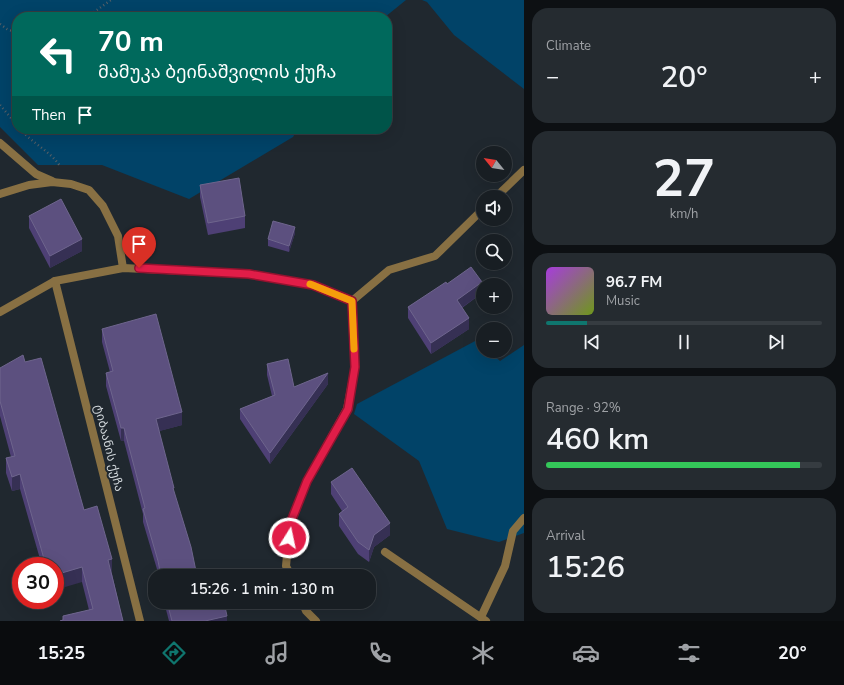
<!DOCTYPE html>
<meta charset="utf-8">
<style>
body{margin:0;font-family:"Nunito Sans","Noto Sans Georgian",sans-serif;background:#252b30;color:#f1f3f6;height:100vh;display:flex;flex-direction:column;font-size:15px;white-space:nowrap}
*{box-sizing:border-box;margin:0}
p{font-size:13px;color:#9fa2a6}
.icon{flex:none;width:22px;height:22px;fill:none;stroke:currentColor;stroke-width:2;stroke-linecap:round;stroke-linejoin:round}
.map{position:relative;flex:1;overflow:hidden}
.panel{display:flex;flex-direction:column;gap:8px;padding:8px;background:#0d1013;width:320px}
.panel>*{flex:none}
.hud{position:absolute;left:12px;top:12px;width:380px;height:122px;border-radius:16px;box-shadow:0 4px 16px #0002,0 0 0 1px #363c41;background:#00695c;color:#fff;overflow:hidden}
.needle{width:26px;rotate:300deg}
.fabs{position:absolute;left:476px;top:146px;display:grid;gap:8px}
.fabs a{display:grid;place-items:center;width:36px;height:36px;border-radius:50%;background:#181e23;box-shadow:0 4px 16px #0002,0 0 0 1px #363c41;font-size:20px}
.speed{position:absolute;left:12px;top:557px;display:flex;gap:8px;font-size:20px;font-weight:700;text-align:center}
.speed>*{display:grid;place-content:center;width:52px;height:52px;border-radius:50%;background:#181e23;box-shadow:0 4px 16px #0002,0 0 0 1px #363c41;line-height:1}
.speed .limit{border:6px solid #d22;background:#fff;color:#111}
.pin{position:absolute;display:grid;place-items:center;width:34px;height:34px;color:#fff;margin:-41px -17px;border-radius:50% 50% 50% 0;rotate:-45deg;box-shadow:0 0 4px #0007}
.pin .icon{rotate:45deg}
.me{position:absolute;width:44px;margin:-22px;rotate:10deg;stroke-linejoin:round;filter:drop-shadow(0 0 3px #0008)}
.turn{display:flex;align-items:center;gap:14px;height:84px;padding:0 20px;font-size:18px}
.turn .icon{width:52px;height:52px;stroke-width:2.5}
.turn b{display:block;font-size:28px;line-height:34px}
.then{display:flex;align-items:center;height:38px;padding:0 20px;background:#0003;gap:8px;font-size:15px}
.big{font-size:30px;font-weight:600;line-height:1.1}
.panel .tile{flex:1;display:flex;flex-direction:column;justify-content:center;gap:6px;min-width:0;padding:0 14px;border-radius:16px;background:#252b30}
.panel .dial{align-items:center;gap:0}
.dial b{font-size:52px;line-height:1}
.song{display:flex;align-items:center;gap:12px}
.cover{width:48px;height:48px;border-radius:6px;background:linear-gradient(135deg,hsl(280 70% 55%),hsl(80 70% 35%))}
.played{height:4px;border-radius:2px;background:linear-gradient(90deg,#0f766e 15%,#363c41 15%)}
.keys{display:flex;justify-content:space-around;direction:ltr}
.heat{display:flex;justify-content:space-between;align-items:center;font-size:22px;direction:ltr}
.charge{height:6px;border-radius:3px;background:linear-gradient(90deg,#34c759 92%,#363c41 0)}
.trip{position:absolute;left:148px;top:569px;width:228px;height:40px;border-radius:16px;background:#181e23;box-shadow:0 4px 16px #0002,0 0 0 1px #363c41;font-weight:600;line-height:40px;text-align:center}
.tab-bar{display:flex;height:64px;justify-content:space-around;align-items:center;background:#0a0c0e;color:#9fa2a6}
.tab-bar .icon{width:28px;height:28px}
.tab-bar .current{color:#0f766e}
.tab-bar b{font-size:18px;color:#f1f3f6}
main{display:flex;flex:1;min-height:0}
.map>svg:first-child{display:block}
.green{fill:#014368}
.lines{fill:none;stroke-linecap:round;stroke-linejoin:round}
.path{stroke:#596066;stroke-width:2.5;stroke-dasharray:1 3;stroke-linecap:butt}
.lane{stroke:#887043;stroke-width:8}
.street{stroke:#887043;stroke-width:8}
.wall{fill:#4e4075}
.shaded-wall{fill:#363054}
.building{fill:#5c507f;stroke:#6e658d}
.route-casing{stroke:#92132f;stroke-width:10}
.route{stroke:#e11d48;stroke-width:7}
.slow{stroke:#f59e0b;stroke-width:7}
.labels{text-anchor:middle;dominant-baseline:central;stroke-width:4;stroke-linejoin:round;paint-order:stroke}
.street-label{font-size:12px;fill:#cfd5d9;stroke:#20282f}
</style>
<main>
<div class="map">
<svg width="524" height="621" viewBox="0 0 524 621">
<rect width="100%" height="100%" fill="#20282f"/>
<g class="green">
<polygon points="0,0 406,0 385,17 17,17 17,129 298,129 293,137 189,199 102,165 38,165 0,127"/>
<polygon points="422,0 524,0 524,89 454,35 427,2"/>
<polygon points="477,340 483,346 483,351 489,351 500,361 524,345 524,533 499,542 447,529 419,461 354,414 357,404"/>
</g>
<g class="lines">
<g class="path">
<polyline points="87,17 111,0"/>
<polyline points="0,24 7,29 17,33"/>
<polyline points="0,105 17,125"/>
<path d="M 20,129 C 32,143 50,151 60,166"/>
</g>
<g class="lane">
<polyline points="0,143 36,174 52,181"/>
<polyline points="0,194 29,185 52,182 71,184 89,190 103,206 118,236 123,268"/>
<polyline points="496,197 524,170"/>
<polyline points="352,301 389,270 435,256 483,209"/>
<polyline points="385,552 486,621"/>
<polyline points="481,617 505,566 513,531 524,518"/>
</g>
<g class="street">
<polyline points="55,281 140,621"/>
<polyline points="0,312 55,281 123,268 249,274 313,285 352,301 355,367 347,409 307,481 290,524 286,566 291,576"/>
<polyline points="302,602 306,611 316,621"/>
</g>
</g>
<g class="wall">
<polygon points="200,185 245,216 245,228 208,235 200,197"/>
<polygon points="29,216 82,251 50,268 29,228"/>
<polygon points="295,233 289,252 268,246 268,239"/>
<polygon points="447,284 482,293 462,308 469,329 431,354 408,318 408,307"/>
<polygon points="102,329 182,425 159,431 174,493 197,576 159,576 143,522 143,514 124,441 121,441 106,386 106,373 110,372 102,342"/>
<polygon points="267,364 294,387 328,384 270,464 240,419 240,409 272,396 267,375"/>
<polygon points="0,368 84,510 112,574 123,621 63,620 63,616 89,610 82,582 55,566 42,566 20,489 12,491 6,473 6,458 11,457 0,416"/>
<polygon points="331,482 390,535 374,547 369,562 358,554 339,526 339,514 342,511 331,494"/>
<polygon points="164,602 224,602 227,621 169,621"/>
</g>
<g class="shaded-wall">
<polygon points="295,227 295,233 289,252 289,246"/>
<polygon points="82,239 82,251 50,268 50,256"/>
<polygon points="482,282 482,293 457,311 457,300"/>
<polygon points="469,318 469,329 431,354 431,343"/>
<polygon points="328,373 328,384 270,464 270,453"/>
<polygon points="182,412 182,425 156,432 156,419"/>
<rect x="121" y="428" width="3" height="13"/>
<polygon points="20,474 20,489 12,491 12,477"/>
<polygon points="390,523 390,535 374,547 369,562 369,550 374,535"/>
<polygon points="112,559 112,574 108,560"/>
<polygon points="82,567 82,582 55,590 55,575"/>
<polygon points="227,616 227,621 205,621"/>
</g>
<g class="building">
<polygon points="239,178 245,216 208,223 200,185"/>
<polygon points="61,199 82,239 50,256 29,216"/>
<polygon points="273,221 295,227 289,246 268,239"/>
<polygon points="471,267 482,282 457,300 469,318 431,343 408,307 446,282 447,284"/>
<polygon points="156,314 182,412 156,419 174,488 173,488 191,547 197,576 161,576 158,561 143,509 145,508 124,428 121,428 106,373 113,371 102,329"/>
<polygon points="23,355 25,362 41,358 84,510 97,506 112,559 108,560 123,621 60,621 63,620 63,616 93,609 82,567 55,575 55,566 46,566 20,474 12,477 6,458 15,456 0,401 0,368"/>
<polygon points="288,359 294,387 328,373 270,453 240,409 275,395 267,364"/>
<polygon points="352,468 390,523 374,535 369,550 358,542 339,514 348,507 331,482"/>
<polygon points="167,602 224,602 227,616 205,621 172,621"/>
</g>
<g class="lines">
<defs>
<polyline id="route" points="139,268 249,274 313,285 352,301 355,367 348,409 307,481 290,524 289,538"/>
</defs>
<use href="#route" class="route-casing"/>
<use href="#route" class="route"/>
<polyline class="slow" points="310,284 352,301 354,349"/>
</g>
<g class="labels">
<g class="street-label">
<text transform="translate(109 448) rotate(76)">ტიბაანის ქუჩა</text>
</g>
</g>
</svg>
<div class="fabs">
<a><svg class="needle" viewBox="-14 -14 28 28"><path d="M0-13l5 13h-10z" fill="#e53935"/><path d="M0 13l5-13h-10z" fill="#9fa2a6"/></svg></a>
<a><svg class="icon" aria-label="sound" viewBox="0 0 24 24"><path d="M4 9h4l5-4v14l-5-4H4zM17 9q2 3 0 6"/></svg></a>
<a><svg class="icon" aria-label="search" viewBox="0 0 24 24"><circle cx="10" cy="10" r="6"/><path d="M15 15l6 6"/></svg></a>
<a>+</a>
<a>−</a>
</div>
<div class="speed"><div class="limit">30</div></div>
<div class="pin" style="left:139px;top:268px;background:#d93025"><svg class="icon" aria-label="arrive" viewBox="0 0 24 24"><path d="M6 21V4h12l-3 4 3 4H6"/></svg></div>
<svg class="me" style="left:289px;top:538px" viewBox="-20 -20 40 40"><circle r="17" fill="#e11d48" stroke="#fff" stroke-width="3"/><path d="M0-11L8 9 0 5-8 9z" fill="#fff"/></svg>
<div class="trip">15:26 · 1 min · 130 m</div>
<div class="hud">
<div class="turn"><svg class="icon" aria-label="left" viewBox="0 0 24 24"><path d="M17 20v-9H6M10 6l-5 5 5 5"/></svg><div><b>70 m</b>მამუკა ბეინაშვილის ქუჩა</div></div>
<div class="then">Then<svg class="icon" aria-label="arrive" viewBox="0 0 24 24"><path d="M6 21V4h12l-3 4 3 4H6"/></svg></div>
</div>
</div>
<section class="panel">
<div class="tile"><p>Climate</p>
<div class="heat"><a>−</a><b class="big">20°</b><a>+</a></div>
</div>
<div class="tile dial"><b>27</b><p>km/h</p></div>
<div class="tile">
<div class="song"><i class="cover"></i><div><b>96.7 FM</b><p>Music</p></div></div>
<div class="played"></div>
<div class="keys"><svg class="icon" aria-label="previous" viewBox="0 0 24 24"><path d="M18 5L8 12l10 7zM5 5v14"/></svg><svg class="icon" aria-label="pause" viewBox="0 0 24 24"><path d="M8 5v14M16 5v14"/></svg><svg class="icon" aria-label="next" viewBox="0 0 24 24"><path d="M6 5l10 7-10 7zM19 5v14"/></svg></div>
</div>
<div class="tile"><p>Range · 92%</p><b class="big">460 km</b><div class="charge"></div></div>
<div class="tile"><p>Arrival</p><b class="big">15:26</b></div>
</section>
</main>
<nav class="tab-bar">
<b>15:25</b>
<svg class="icon current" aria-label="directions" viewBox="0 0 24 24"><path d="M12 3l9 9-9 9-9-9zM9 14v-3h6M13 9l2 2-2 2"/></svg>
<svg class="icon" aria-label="music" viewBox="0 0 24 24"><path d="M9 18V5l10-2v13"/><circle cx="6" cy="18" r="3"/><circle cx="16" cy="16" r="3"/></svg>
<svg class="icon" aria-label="phone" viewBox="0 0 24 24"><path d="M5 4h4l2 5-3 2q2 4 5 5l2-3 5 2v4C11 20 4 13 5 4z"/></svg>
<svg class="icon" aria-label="climate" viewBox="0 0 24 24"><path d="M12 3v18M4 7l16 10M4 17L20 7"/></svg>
<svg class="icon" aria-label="car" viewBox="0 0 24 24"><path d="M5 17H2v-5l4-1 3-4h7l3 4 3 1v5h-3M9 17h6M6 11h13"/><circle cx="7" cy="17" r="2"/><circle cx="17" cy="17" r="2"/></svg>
<svg class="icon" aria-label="filters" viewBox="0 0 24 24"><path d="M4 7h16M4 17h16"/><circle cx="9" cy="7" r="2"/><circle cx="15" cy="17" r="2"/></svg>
<b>20°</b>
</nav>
